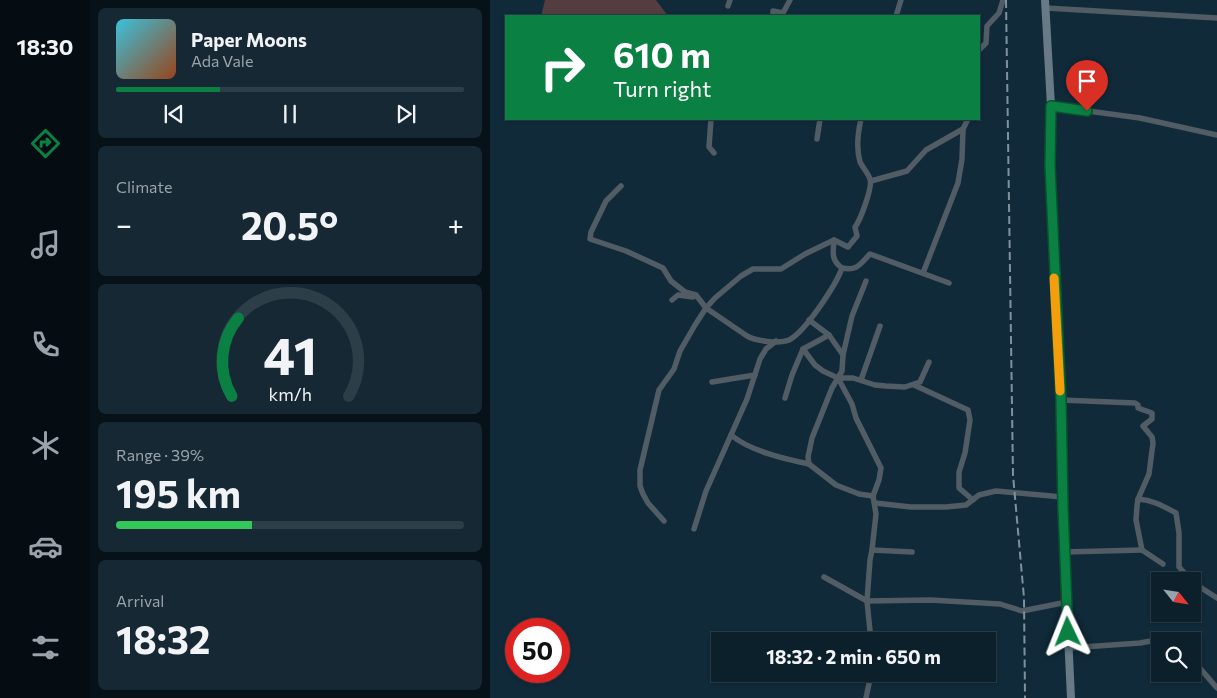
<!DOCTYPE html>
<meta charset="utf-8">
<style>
body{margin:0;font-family:Commissioner,sans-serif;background:#152834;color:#f1f3f6;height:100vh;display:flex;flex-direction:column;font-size:19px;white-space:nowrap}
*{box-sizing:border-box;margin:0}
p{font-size:16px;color:#9aa3a9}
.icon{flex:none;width:28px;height:28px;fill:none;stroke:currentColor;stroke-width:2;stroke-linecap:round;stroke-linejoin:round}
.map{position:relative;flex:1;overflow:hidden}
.details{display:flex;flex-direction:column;gap:8px;padding:8px;background:#071218;width:400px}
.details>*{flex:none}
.top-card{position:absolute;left:15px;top:15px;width:475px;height:105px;border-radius:0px;box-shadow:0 1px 4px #0004,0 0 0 1px #2c3e48;background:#0b8043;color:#fff;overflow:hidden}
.needle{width:32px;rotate:120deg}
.controls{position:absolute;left:661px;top:572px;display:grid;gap:10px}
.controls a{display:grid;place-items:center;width:50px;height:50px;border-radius:0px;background:#0c202c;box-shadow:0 1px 4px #0004,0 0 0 1px #2c3e48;font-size:25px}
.speed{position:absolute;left:15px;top:618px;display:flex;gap:10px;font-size:25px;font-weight:700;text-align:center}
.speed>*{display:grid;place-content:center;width:65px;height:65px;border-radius:50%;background:#0c202c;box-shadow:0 1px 4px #0004,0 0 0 1px #2c3e48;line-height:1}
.speed .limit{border:8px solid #d22;background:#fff;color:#111}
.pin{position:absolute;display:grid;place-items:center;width:42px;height:42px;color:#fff;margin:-51px -21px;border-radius:50% 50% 50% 0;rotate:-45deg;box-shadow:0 0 5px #0007}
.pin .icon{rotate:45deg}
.me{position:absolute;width:55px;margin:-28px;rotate:358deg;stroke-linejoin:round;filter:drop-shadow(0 0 4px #0008)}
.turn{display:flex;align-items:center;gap:18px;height:105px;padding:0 25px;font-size:22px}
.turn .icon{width:65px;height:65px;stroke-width:2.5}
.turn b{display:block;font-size:35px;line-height:42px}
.big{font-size:38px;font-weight:700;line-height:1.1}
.details .card{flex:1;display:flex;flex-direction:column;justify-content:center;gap:8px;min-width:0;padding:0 18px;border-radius:8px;background:#152834}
.details .dial{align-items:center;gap:0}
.dial svg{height:130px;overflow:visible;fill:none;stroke:#2c3e48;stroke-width:7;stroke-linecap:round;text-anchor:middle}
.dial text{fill:#f1f3f6;stroke:none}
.song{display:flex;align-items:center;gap:15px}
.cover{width:60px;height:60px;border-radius:8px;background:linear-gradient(135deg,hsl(190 70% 55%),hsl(20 70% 35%))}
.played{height:5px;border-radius:2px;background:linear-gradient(90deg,#0b8043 30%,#2c3e48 30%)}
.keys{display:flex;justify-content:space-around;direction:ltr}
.heat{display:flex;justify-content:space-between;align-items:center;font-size:28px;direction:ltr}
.charge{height:8px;border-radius:4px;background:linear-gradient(90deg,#34c759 39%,#2c3e48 0)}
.trip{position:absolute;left:221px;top:632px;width:285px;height:50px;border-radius:0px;background:#0c202c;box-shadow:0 1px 4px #0004,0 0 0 1px #2c3e48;font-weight:700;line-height:50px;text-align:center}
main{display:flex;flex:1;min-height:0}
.tabs{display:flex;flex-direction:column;width:90px;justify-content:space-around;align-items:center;background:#050d12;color:#9aa3a9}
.tabs .icon{width:35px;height:35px}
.tabs .active{color:#0b8043}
.tabs b{font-size:22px;color:#f1f3f6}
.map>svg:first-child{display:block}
.green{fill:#533d41}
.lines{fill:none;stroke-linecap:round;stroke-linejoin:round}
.street{stroke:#515c64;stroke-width:5.5}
.secondary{stroke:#677a86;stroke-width:8}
.rail{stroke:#7e929e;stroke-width:2;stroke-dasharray:8 4;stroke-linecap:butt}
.route-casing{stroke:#07532c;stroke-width:12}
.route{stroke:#0b8043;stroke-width:9}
.slow{stroke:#f59e0b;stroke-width:9}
</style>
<main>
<nav class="tabs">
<b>18:30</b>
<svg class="icon active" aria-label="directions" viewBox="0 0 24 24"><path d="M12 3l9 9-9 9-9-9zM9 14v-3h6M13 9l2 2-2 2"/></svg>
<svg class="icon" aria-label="music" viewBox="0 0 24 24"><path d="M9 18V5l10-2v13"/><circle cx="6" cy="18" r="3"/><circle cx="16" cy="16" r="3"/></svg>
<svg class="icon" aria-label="phone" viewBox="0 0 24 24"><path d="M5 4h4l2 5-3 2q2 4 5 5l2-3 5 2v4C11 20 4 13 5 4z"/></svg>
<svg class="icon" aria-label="climate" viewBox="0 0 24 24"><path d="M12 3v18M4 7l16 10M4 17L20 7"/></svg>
<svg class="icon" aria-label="car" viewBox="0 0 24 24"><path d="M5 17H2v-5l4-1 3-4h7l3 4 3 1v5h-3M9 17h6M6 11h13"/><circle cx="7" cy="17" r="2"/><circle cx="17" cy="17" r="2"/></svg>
<svg class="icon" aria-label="filters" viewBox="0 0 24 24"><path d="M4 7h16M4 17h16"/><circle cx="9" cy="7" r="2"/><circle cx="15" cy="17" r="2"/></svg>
</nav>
<section class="details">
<div class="card">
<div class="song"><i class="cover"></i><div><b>Paper Moons</b><p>Ada Vale</p></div></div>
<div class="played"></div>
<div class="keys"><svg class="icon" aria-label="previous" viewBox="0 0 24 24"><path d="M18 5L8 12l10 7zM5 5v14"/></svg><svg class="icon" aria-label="pause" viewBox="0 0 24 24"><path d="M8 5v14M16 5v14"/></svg><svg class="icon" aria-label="next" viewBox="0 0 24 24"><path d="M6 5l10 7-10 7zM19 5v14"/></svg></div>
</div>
<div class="card"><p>Climate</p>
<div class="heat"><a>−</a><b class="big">20.5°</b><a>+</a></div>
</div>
<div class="card dial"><svg viewBox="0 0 100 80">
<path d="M14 69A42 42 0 1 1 86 69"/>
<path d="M14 69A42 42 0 0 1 18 21" stroke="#0b8043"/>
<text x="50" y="56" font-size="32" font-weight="700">41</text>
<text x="50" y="72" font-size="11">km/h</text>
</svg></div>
<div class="card"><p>Range · 39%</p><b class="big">195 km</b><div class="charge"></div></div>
<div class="card"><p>Arrival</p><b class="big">18:32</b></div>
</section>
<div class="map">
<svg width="727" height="698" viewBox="0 0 727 698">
<rect width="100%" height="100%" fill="#102a3a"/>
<polygon class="green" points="55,0 166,0 178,16 51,16"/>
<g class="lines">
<g class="street">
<polyline points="238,6 240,0"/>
<polyline points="556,8 727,18"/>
<polyline points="283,16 283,11 293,13 300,0"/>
<polyline points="406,16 411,0"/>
<polyline points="489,50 496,43 497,26 509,13 513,0"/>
<polyline points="561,106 650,118 727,135"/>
<polyline points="221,119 219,147 224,153"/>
<polyline points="327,139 330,119"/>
<polyline points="381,181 417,171 436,150 473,129"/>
<path d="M 131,186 L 116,201 L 101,232 L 100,239 L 136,251 L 173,268 L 181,281 L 195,292 L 206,295 L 216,308 L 257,336 C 266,341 289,344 299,340 C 315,332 346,285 352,268 C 341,260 343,253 344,240 L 358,247 L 367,236 L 365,227 C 370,221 383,187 380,179 C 378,173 373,168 370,162 C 366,148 368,132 371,119"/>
<path d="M 352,268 C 368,271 370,264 380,254 L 459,283"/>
<polyline points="433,273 468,183 472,159 473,129 478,119"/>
<polyline points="182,300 188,295 203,297"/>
<polyline points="319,320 339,335 313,349 325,365 333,371 348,378 362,404 366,418 391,468 389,480 383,496 386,514 382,550 380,560 377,601 381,641"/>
<polyline points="339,335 353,355 352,371 342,388 322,438 318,457 319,464 346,485 369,494 383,496"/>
<polyline points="353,355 362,316 376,281"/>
<polyline points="348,378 363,378 385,385 396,386 415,387 430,382 439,362"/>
<polyline points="371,380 390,326"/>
<polyline points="222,382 265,375"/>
<polyline points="424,385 478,410 480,420 475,453 469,472 469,488 483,500"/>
<polyline points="295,398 302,375 313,349"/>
<polyline points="571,400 645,403 648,405 648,408 662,413 662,419 653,426 662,437 663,443 659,474 648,499 647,506 646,520 652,550 673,564"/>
<path d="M 241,435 C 260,451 295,459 319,464"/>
<path d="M 648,499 C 663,500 673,506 686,513 L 689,533 L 689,567 L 702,581"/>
<polyline points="385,503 421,507 456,507 476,505 489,495 506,491 572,497"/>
<polyline points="174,521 158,503 153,494 150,486 150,470 169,390 184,369 190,351 205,325 216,308 225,298 251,276 263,269 291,269 315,254 344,240"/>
<polyline points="204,529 216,491 257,399 270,359 276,349 286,341"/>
<polyline points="382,550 422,552"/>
<polyline points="574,552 652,550"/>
<polyline points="334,577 377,601 440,600 510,604 532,611 577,602"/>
<polyline points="702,582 727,598"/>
<polyline points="579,648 650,643 672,639 680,641"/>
<polyline points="702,659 727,688"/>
<polyline points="376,698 381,674"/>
</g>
<polyline class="secondary" points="555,0 561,106 560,166 571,400 574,552 581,698"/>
<polyline class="rail" points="516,0 523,475 534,598 535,698"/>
</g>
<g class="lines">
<defs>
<polyline id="route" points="578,632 573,508 571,400 560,166 561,106 597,111"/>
</defs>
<use href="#route" class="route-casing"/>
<use href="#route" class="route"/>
<polyline class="slow" points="564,278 570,391"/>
</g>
</svg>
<div class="controls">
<a><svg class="needle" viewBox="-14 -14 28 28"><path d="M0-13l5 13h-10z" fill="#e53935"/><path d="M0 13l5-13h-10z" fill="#9aa3a9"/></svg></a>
<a><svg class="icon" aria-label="search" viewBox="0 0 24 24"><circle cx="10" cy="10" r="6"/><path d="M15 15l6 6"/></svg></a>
</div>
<div class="speed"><div class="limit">50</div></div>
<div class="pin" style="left:597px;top:111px;background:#d93025"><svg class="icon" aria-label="arrive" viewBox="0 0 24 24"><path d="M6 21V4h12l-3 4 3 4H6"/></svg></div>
<svg class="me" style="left:578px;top:632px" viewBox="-20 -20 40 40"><path d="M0-17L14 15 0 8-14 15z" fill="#0b8043" stroke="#fff" stroke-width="4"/></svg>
<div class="trip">18:32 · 2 min · 650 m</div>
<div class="top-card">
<div class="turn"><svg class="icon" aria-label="right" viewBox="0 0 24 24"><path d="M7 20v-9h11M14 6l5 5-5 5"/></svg><div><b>610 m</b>Turn right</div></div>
</div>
</div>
</main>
